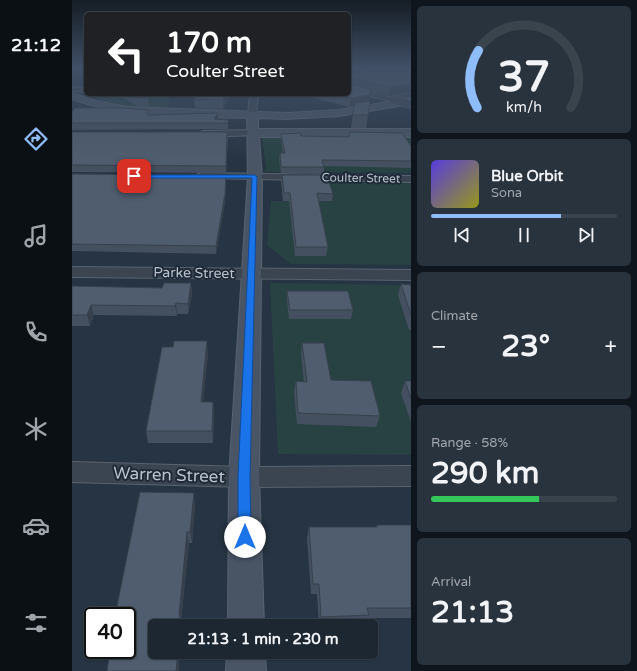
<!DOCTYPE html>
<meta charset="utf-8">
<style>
body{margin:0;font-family:"Varela Round",sans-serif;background:#29333e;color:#f1f3f6;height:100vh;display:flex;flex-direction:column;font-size:15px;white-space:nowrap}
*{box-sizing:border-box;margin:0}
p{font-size:13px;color:#a0a5ac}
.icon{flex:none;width:22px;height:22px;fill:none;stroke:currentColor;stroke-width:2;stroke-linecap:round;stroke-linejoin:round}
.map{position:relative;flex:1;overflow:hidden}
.drawer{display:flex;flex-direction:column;gap:6px;padding:6px;background:#0f151c;width:226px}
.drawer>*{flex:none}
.banner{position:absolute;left:12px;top:12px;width:267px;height:84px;border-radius:6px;box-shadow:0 1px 3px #0004,0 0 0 1px #3a444d;background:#202124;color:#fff;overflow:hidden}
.speed{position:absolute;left:12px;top:607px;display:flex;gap:8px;font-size:20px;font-weight:700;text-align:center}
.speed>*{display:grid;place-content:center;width:52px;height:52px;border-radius:50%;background:#1c2732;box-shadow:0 1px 3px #0004,0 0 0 1px #3a444d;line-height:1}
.speed .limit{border:2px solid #111;border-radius:6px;background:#fff;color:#111}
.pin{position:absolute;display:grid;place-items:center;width:34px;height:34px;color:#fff;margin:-17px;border-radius:8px;box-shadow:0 2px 6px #0006}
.me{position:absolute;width:44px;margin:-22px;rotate:0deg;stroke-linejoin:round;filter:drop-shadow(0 0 3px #0008)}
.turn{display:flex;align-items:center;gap:14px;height:84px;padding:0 16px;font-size:18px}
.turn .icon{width:52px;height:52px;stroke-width:2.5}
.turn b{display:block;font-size:28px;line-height:34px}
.big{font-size:30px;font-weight:800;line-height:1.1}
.drawer .tile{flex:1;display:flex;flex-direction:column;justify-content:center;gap:6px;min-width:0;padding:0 14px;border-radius:6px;background:#29333e}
.drawer .dial{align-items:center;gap:0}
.dial svg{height:104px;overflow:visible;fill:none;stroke:#3a444d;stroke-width:7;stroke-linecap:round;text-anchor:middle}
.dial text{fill:#f1f3f6;stroke:none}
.song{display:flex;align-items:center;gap:12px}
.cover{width:48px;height:48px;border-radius:6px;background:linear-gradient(135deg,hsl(250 70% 55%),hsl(60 70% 35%))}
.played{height:4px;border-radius:2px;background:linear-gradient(90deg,#8fbdf9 70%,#3a444d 70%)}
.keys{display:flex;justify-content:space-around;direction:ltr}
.heat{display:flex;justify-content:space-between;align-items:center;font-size:22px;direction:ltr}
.charge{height:6px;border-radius:3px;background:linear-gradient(90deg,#34c759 58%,#3a444d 0)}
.trip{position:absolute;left:76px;top:619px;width:230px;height:40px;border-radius:6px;background:#1c2732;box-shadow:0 1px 3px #0004,0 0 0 1px #3a444d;font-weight:800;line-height:40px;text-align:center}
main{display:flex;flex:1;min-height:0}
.tab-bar{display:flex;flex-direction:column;width:72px;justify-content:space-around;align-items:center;background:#0b1014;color:#a0a5ac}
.tab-bar .icon{width:28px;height:28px}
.tab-bar .selected{color:#8fbdf9}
.tab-bar b{font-size:18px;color:#f1f3f6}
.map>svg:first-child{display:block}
.green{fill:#284243}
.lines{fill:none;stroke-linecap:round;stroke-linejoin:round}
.street-casing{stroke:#59636f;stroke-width:2}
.secondary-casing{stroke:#59636f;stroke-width:2}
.street{fill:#3b4552;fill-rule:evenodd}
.secondary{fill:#495565;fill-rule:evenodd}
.street-bridge-casing{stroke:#59636f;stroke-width:9;stroke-linecap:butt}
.street-bridge{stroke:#3b4552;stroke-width:8}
.wall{fill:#44505f}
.shaded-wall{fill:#37414d}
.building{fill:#4f5d6e;stroke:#37414d}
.route{fill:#1a73e8;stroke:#114b97}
.labels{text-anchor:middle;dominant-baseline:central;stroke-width:4;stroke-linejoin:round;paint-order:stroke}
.far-street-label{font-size:12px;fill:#b8c1cc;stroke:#1f2a38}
.street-label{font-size:14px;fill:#b8c1cc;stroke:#1f2a38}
.near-street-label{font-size:17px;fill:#b8c1cc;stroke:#1f2a38}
</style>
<main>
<nav class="tab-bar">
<b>21:12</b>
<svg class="icon selected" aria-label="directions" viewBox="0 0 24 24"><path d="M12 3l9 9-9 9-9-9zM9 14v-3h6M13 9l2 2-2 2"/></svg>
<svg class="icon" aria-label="music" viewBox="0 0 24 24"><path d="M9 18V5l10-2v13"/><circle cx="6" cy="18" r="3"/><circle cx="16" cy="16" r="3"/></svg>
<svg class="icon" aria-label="phone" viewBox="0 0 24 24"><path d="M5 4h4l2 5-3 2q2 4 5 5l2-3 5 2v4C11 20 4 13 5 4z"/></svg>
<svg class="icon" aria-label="climate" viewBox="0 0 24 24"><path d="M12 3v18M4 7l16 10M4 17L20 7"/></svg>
<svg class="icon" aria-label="car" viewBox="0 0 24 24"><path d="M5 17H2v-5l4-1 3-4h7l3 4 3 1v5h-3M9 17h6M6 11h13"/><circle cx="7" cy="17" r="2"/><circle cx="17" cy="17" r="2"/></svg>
<svg class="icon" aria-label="filters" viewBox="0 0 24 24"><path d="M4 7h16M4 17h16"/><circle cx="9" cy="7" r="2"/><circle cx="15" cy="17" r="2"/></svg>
</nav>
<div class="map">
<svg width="339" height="671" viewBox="0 0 339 671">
<rect width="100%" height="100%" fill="#263443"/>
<g class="green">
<polygon points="10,94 97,94 98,100 95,109 42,107 42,104"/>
<polygon points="190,136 339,137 339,173 192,172 194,168"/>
<polygon points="339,182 339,265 219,264 195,245 199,201 260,201 255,185 259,183"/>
<polygon points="198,283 339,285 339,455 206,454"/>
</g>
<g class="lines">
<defs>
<g id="street">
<polygon points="0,87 14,88 14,92 0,91"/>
<polygon points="277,87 318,97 339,93 339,97 326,100 322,102 277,91"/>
<polygon points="178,94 186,94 184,115 180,118 176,115"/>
<polygon points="182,130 185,131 187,133 185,135 131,137 126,134 131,131"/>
<polygon points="130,173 339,176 339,182 126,178 124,176 126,174"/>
<polygon points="0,267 339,270 339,280 0,277"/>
<polygon points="0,462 172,467 339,466 339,486 172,487 0,482"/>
</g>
<g id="secondary">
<path d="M 0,93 L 24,101 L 55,107 L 215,113 L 267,110 L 339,98 L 339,104 L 267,116 L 215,119 L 186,118 L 186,129 L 339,129 L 339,137 L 187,137 L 190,177 L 187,477 L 192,626 L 156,626 L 157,477 L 176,177 L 175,118 C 117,116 55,120 0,99 Z"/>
<polygon points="155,652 193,652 194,671 154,671"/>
</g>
</defs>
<use href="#street" class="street-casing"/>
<use href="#secondary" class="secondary-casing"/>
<use href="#street" class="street"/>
<use href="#secondary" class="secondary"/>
<defs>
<polyline id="street-bridge" points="322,100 339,104"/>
</defs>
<use href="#street-bridge" class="street-bridge-casing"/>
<use href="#street-bridge" class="street-bridge"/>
</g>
<g class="wall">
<polygon points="0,67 14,67 14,76"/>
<polygon points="277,67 339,67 339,91 317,95 298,91 297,101 296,115 294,128 279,128 282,106 277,107 227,94 277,94"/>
<polygon points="45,94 77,94 77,106 65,106"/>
<polygon points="159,94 151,109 123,108 122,99"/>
<polygon points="0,112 77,115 146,113 146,119 156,120 156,129 0,130"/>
<polygon points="0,132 156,138 154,173 0,172"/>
<polygon points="209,134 229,136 339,146 339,168 252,166 252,174 209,173 207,159 208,153 211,153 209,140"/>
<polygon points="0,174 154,182 153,202 144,254 0,251"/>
<polygon points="210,175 261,194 260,201 246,201 256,247 254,256 223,256 217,201 211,201 209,182"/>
<polygon points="119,283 120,294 116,314 105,314 105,316 22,315 18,326 0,326 0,286 90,288"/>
<polygon points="329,284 339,285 339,330 337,330 326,295"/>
<polygon points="215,291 281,310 279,319 217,319 215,300"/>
<polygon points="230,343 259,380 308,416 304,427 225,424 222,392 224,381 232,382 229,354"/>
<polygon points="136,353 131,402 141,402 142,414 141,443 76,443 74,431"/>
<polygon points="333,381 339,381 339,422 329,393"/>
<polygon points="68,492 123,504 120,543 117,543 109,620 110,625"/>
<polygon points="305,525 339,525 339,618 295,618 292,625 266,626 247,626 245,594 239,594 235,538 237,527 304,527"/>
</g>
<g class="shaded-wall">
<polygon points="277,67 306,67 277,71"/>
<polygon points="339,84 339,91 317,95 318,87"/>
<polygon points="76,94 77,94 77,106 76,98"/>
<polygon points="154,94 159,94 151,109 151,100"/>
<polygon points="298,95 297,104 277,107 279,98"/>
<polygon points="146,113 146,119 144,123 142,119"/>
<polygon points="154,175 153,202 144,254 144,246"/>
<polygon points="119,283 120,294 116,314 116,304"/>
<polygon points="104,303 105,314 105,316 103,306"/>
<polygon points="19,305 22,315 18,326 15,315"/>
<polygon points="135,341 136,353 130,414 129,402"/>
<polygon points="141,402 142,414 141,443 140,431"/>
<polygon points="122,493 123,504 120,543 118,532"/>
<polygon points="115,532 117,543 109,620 110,626 107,626 107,615"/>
<polygon points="106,652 108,652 107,671 104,671"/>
</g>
<g class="building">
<polygon points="306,67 339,67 339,84 318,87 277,78 278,84 298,89 298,95 279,98 261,94 277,94 277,70 278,71"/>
<polygon points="58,94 76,94 76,98 64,97"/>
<polygon points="125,94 154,94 151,100 122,99"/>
<polygon points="298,101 296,115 280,115 283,103"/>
<polygon points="3,108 53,108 76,110 76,115 146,113 142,119 156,120 156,123 0,123 0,112"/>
<polygon points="0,132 155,132 154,166 0,165"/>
<polygon points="278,132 330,133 339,146 339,161 250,160 252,167 209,167 208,153 213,153 209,134 228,133 229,136 277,137"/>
<polygon points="0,174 154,175 153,194 144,246 0,244"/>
<polygon points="210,175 255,175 261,194 245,193 256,247 224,247 218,193 212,193"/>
<polygon points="92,283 119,283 116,304 104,303 103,306 19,305 15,315 0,315 0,286 90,288"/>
<polygon points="329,284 339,285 339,315"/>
<polygon points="215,291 276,291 281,310 218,310"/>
<polygon points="102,341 135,341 129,402 141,402 140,431 74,431 90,347 101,347"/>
<polygon points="230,343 252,343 259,380 299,381 308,416 226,413 224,381 235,382"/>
<polygon points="333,381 339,381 339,399"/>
<polygon points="68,492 122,493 118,532 115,532 107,615 108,615 107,626 83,626 83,652 106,652 104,671 35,671 38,650 55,650 55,616 43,616"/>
<polygon points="305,525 339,525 339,608 295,608 297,615 249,617 247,584 241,584 237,527 305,527"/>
</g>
<linearGradient id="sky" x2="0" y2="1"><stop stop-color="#151d25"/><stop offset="0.42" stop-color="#415066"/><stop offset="1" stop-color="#415066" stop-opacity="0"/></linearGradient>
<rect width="339" height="161" fill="url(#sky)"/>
<polygon class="route" points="59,175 183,175 185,177 178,477 179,537 178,541 173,543 168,541 166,537 166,477 180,178 62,178 59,176"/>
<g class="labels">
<g class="far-street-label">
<text transform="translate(289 178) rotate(1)">Coulter Street</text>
</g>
<g class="street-label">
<text transform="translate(122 273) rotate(1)">Parke Street</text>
</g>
<g class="near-street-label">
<text transform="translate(97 475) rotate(2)">Warren Street</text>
</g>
</g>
</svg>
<div class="speed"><div class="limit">40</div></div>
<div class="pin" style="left:62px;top:176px;background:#d93025"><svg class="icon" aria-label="arrive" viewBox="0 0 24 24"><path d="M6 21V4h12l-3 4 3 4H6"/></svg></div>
<svg class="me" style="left:173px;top:537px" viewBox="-20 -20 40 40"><circle r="19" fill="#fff"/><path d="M0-13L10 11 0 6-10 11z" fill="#1a73e8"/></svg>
<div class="trip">21:13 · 1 min · 230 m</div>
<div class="banner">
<div class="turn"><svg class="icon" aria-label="left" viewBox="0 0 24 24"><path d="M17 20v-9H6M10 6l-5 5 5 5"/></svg><div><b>170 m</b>Coulter Street</div></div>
</div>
</div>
<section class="drawer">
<div class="tile dial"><svg viewBox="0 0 100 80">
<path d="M14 69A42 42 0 1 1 86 69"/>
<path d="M14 69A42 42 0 0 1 15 25" stroke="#8fbdf9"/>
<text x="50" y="56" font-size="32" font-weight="700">37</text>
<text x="50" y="72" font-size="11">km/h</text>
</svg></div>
<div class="tile">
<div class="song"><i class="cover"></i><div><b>Blue Orbit</b><p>Sona</p></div></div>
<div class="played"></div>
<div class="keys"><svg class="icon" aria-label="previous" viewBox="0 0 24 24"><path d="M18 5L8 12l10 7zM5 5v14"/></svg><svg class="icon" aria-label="pause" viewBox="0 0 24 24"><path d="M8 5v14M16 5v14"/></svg><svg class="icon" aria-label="next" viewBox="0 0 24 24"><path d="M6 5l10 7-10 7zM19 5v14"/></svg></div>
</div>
<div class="tile"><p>Climate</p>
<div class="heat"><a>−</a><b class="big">23°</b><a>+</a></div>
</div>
<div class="tile"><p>Range · 58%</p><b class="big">290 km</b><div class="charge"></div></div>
<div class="tile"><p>Arrival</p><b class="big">21:13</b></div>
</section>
</main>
